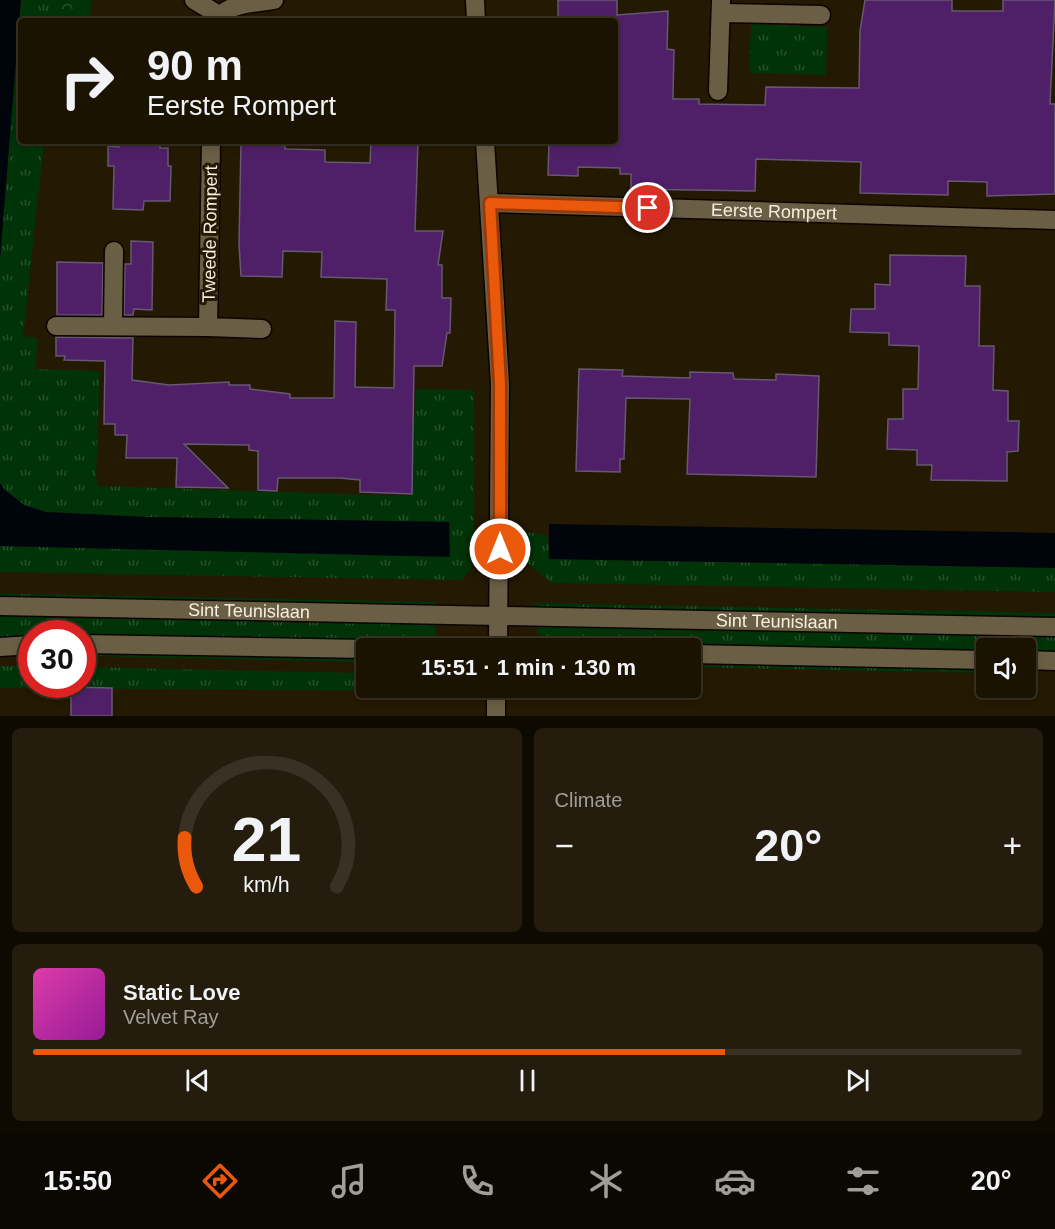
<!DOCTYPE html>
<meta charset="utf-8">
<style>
body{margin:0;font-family:Helvetica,sans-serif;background:#241c0c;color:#f1f3f6;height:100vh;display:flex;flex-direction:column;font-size:22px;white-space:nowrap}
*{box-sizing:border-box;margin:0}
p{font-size:20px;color:#a09e99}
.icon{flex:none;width:33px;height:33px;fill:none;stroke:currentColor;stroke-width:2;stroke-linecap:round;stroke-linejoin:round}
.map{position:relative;height:716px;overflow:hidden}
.panel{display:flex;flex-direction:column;gap:12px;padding:12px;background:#0f0a01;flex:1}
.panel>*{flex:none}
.hud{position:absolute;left:18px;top:18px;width:600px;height:126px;border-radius:6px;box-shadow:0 3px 9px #0003,0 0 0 2px #393224;background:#1b1302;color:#f1f3f6;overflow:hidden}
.fabs{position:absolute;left:976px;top:638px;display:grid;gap:12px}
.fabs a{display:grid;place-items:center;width:60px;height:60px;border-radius:6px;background:#1b1302;box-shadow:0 3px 9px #0003,0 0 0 2px #393224;font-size:30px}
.speed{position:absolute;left:18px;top:620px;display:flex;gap:12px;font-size:30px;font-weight:700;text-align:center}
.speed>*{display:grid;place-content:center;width:78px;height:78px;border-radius:50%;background:#1b1302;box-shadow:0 3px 9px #0003,0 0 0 2px #393224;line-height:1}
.speed .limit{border:9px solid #d22;background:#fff;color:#111}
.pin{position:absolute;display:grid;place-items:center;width:51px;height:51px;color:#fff;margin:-26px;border:3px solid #fff;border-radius:50%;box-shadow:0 2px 6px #0007}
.me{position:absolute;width:66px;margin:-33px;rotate:0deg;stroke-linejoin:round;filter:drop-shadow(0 0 4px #0008)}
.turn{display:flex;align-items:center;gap:21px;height:126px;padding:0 30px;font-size:27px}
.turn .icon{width:78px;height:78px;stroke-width:2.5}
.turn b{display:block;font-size:42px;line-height:51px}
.big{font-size:45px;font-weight:800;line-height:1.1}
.panel .tile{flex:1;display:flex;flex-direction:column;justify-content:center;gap:9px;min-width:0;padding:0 21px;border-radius:9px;background:#241c0c}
.panel .dial{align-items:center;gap:0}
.dial svg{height:156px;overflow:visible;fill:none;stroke:#393224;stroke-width:7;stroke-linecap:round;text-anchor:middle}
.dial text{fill:#f1f3f6;stroke:none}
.song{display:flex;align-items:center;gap:18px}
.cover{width:72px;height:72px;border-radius:9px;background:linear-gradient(135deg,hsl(320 70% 55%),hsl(300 70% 35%))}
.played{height:6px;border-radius:3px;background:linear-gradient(90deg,#ea580c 70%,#393224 70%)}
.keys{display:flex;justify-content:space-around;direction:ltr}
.heat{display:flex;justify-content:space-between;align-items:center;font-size:33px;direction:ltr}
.panel .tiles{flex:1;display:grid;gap:12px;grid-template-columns:1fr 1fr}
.tile:last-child{grid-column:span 2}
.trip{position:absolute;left:356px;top:638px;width:345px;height:60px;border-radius:6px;background:#1b1302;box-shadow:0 3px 9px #0003,0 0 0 2px #393224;font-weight:800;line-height:60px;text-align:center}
.tab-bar{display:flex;height:96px;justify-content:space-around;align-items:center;background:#0b0801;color:#a09e99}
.tab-bar .icon{width:42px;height:42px}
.tab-bar .active{color:#ea580c}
.tab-bar b{font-size:27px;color:#f1f3f6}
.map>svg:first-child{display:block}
.grass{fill:url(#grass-tufts)}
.forest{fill:url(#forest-crowns)}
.water{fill:#00050b}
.building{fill:#4f2068;stroke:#665870;stroke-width:1.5}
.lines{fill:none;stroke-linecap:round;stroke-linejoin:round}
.minor-casing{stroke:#0d0400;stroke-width:21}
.minor{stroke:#6a5e44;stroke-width:18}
.route-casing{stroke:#983908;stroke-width:15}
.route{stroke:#ea580c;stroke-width:10}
.labels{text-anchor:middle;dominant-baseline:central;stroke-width:6;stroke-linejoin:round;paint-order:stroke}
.street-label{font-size:18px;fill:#f6efe0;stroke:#241902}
</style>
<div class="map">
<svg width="1055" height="716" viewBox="0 0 1055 716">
<defs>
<pattern id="grass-tufts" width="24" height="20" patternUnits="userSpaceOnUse" patternTransform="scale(1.5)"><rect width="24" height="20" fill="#003308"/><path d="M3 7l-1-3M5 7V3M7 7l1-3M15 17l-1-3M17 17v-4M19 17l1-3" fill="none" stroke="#26512c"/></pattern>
<pattern id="forest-crowns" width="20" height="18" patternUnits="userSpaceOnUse" patternTransform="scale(1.5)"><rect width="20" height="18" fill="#003308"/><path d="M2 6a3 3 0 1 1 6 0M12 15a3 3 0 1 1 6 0" fill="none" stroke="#26512c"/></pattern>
</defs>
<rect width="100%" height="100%" fill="#241902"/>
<g class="grass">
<polygon points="21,0 58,0 56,21 21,21 21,141 44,141 23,336 37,338 36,369 100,371 96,477 98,486 410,496 416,389 474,390 474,542 471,569 462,580 0,572 0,546 450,556 449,522 147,517 46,512 24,505 5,490 0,483 0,258"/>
<polygon points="751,24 827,27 826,75 749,73"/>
<polygon points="526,532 548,535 549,559 1055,568 1055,592 552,583 526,562"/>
<polygon points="0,593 22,594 436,602 436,605 415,607 0,600"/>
<polygon points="533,603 1055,613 1055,620 538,608"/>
<polygon points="0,614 436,622 435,642 83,635 82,633 32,633 31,636 0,639"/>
<polygon points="542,623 1055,634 1055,654 1026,653 1026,648 987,648 987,652 571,643 537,634 537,626"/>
<polygon points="82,652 366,657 366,662 83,656"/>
<polygon points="690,661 987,667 987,673 690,667"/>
<polygon points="0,666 31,666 32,684 82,684 83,667 366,673 366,687 433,687 433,691 0,688"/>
</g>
<polygon class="forest" points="58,0 91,0 90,21 56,21"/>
<g class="water">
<polygon points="0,0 21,0 0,258"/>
<polygon points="0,483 5,490 24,505 46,512 147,517 449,522 450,557 0,546"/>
<polygon points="549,524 1055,533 1055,568 549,559"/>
</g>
<g class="building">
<polygon points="558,0 617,0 617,15 668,11 667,49 674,50 673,99 699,99 699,104 765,105 766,87 859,88 860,31 865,0 952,0 952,11 1003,11 1003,0 1055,0 1050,104 1055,104 1055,194 987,196 987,182 948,181 948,195 860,193 861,162 756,159 755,191 631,189 631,174 620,174 620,168 578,167 578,176 548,175 549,141 615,141 615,21 558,21"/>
<polygon points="119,141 160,141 160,148 168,148 168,166 171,166 170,201 144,201 143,210 113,209 114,166 108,166 108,146 119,147"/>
<polygon points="241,141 285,142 285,149 325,150 325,162 370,163 371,141 418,141 415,231 443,231 438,265 442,265 442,298 451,298 450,333 447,333 442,366 414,366 412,494 360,492 360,480 340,478 278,478 277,491 258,490 258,451 249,450 249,445 184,444 228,488 176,487 177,458 126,458 127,435 115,435 115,424 104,424 105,361 64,360 65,356 56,356 56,337 133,338 132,380 169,385 229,382 229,385 250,385 250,389 290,394 290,398 334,398 335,321 356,322 355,387 394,388 395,310 386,310 387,279 321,277 322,252 283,251 282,277 241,276 239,244"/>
<polygon points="131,241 153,242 152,310 134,309 133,315 124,315 125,264 131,264"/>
<polygon points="890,255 966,256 965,286 980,286 979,346 994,346 993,390 1008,391 1008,421 1019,421 1018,451 1007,452 1007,481 931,480 932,465 917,465 917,450 887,449 888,419 903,419 903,389 918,389 919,346 889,345 889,333 850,332 851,309 875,309 875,284 890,285"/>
<polygon points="57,262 103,263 102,315 57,315"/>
<polygon points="579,369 623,370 622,376 690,378 690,372 733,373 734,379 776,380 776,374 819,376 816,477 687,474 690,399 626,398 624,459 620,459 620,472 576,471"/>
<polygon points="71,687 112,688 112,716 71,716"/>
</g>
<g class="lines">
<defs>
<g id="minor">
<polyline points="194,0 219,15"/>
<polyline points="475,0 476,21"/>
<polyline points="721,13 821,15"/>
<path d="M 217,21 C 224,3 257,3 274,0"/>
<polyline points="718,91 721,0"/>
<polyline points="211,141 208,327 262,329"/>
<polyline points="485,141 500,384 498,648"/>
<path id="s1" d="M 490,203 L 1055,220"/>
<polyline points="56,326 208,327"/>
<polyline points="113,326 114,251"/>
<path id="s2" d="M 0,606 L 1055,627"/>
<polyline points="82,644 366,649"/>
<polyline points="0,647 32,645"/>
<polyline points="690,654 987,660"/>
<polyline points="1026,660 1055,661"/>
<polyline points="496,716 496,687"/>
</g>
</defs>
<use href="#minor" class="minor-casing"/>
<use href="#minor" class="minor"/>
</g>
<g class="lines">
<defs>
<polyline id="route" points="500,549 500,384 490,203 648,208"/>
</defs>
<use href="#route" class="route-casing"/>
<use href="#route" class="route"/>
</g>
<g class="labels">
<g class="street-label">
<text stroke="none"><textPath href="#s1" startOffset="284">Eerste Rompert</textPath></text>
<text transform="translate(210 234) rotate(-89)">Tweede Rompert</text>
<text stroke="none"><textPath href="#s2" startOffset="249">Sint Teunislaan</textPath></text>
<text stroke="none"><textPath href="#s2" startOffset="777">Sint Teunislaan</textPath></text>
</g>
</g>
</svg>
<div class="fabs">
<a><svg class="icon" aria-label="sound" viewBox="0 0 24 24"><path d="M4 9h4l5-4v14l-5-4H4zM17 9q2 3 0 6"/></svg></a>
</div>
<div class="speed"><div class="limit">30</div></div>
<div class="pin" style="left:648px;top:208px;background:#d93025"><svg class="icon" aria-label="arrive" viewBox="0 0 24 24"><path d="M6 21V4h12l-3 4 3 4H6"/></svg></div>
<svg class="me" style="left:500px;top:549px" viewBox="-20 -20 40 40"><circle r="17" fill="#ea580c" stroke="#fff" stroke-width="3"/><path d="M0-11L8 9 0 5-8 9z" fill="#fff"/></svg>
<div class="trip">15:51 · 1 min · 130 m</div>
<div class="hud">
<div class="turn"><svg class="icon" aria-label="right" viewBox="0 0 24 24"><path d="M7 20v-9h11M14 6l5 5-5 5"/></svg><div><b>90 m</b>Eerste Rompert</div></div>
</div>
</div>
<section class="panel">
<div class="tiles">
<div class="tile dial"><svg viewBox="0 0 100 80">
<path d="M14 69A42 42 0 1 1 86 69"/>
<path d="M14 69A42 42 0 0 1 8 44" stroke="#ea580c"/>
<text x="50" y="56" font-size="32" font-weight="700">21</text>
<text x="50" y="72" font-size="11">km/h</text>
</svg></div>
<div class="tile"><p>Climate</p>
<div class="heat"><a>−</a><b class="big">20°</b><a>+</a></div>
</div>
<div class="tile">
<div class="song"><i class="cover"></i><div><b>Static Love</b><p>Velvet Ray</p></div></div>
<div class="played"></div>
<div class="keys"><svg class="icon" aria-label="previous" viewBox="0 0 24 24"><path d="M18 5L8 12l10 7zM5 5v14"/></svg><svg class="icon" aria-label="pause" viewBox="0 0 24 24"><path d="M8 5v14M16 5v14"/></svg><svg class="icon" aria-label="next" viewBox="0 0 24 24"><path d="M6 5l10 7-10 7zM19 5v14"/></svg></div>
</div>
</div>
</section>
<nav class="tab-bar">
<b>15:50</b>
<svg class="icon active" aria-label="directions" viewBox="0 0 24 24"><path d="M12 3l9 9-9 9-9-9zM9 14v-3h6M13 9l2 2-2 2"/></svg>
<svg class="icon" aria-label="music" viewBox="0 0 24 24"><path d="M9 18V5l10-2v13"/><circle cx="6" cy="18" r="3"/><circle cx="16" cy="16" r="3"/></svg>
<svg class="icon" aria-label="phone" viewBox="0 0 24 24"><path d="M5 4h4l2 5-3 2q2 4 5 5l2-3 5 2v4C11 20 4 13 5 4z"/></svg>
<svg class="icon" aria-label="climate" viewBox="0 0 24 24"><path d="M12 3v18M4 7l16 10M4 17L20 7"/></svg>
<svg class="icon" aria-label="car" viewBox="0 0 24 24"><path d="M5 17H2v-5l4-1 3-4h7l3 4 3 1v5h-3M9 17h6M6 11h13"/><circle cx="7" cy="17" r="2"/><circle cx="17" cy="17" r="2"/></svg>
<svg class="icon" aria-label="filters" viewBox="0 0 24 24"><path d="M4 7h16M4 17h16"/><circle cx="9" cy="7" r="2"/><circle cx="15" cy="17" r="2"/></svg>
<b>20°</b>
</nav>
